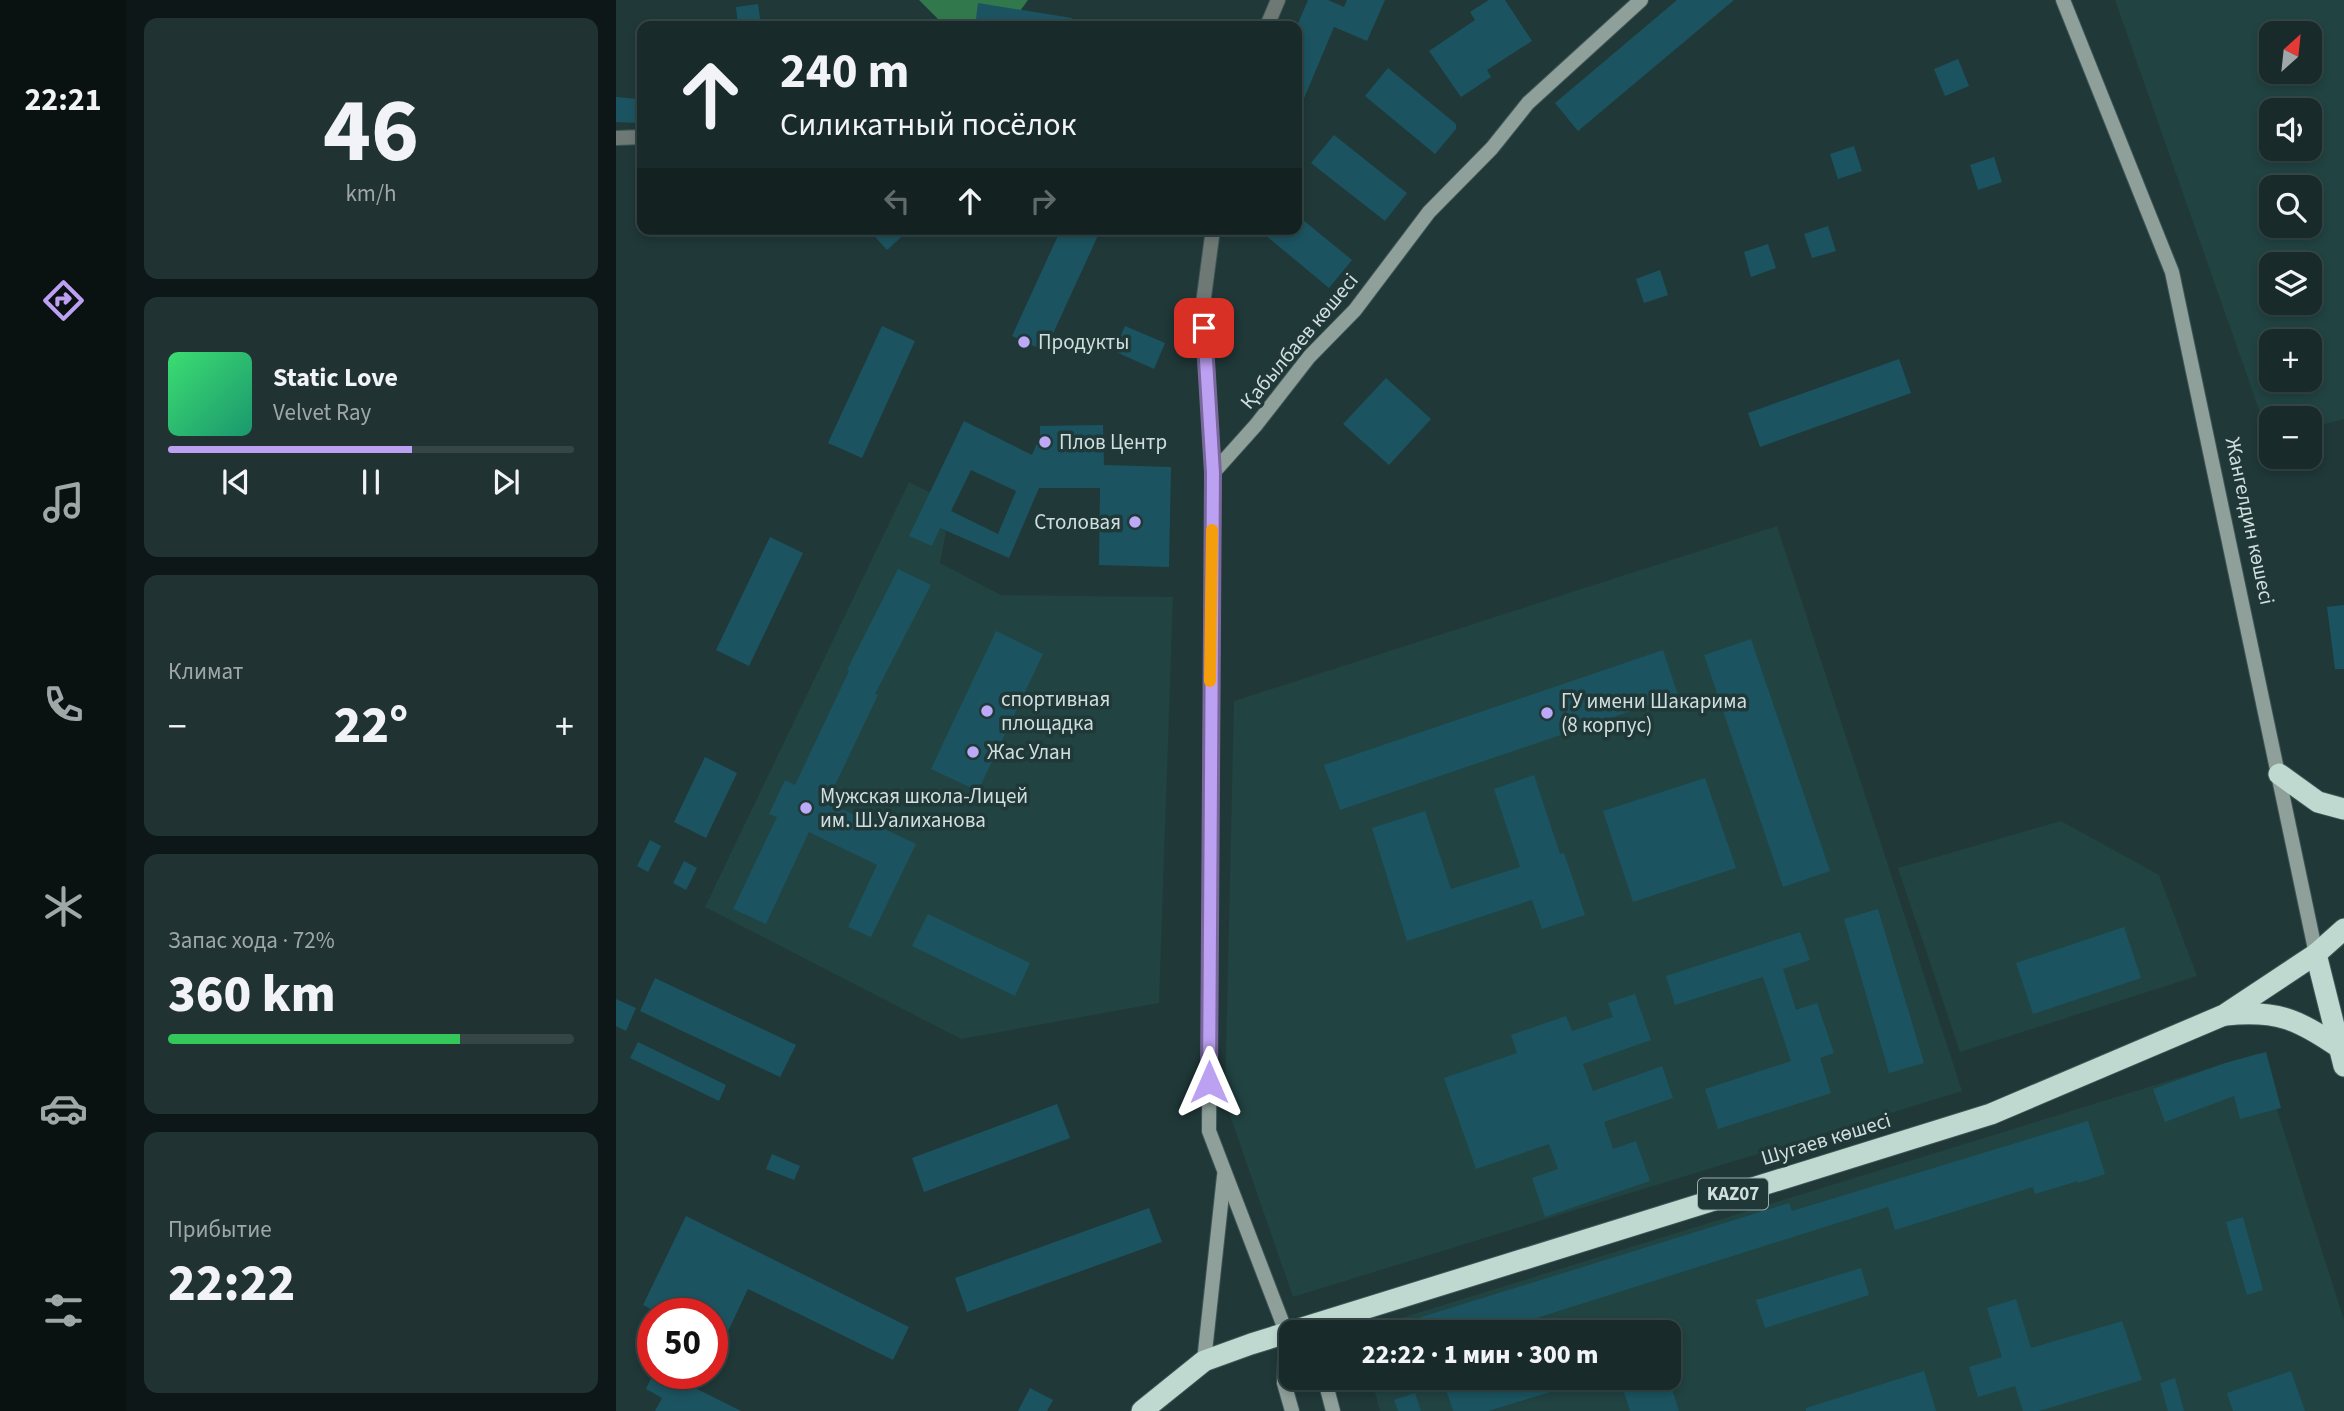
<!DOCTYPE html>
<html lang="ru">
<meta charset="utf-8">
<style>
body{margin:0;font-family:"Source Sans 3",sans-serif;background:#213232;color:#f1f3f6;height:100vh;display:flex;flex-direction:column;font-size:26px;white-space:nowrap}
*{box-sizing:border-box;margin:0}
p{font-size:23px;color:#9fa7a8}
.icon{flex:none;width:38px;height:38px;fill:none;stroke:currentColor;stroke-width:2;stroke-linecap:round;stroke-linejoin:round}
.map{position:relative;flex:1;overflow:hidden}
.side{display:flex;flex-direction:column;gap:18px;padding:18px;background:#0d1717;width:490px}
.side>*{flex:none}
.banner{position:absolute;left:21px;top:21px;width:665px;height:214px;border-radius:14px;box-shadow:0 4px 10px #0003,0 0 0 2px #364647;background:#182a2a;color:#f1f3f6;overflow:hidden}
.needle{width:46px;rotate:27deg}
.fabs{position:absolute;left:1643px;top:21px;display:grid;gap:14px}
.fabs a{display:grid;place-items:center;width:63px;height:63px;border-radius:14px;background:#182a2a;box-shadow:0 4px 10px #0003,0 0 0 2px #364647;font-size:35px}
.speed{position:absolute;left:21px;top:1298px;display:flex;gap:14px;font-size:35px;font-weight:700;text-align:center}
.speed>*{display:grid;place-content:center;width:91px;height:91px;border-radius:50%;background:#182a2a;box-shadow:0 4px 10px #0003,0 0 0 2px #364647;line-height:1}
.speed .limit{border:10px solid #d22;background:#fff;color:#111}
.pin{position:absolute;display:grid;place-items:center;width:60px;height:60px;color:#fff;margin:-30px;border-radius:14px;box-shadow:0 4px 10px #0006}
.me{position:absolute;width:77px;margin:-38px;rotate:0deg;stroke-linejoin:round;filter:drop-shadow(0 0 5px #0008)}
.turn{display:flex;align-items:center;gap:24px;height:147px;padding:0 28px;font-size:32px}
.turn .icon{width:91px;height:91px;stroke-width:2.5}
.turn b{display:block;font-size:49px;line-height:60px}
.lanes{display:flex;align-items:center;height:66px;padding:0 28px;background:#0003;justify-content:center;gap:35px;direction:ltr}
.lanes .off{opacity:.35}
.big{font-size:52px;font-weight:800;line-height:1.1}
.side .card{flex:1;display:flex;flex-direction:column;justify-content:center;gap:10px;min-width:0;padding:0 24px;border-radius:14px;background:#213232}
.side .dial{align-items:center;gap:0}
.dial b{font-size:91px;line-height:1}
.song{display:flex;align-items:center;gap:21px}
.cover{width:84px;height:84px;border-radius:10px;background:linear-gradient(135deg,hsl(140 70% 55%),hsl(160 70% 35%))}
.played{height:7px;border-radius:4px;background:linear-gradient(90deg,#bca0f2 60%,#364647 60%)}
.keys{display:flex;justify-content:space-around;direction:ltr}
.heat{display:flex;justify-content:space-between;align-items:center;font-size:38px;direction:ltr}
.charge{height:10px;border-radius:5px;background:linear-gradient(90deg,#34c759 72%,#364647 0)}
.trip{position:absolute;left:663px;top:1320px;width:402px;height:70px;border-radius:14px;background:#182a2a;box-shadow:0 4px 10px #0003,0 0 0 2px #364647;font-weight:800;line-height:70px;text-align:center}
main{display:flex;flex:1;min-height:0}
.menu{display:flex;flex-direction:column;width:126px;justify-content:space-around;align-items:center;background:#0a1111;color:#9fa7a8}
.menu .icon{width:49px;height:49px}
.menu .active{color:#bca0f2}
.menu b{font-size:32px;color:#f1f3f6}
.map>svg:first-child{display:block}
.built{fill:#214342;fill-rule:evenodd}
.forest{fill:#31794d}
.building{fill:#1b5460;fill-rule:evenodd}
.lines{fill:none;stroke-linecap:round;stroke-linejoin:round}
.street-casing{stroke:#405656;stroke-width:16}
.secondary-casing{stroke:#405656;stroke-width:16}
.highway-casing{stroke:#405656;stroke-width:23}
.street{stroke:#6e7975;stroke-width:14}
.secondary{stroke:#8fa09a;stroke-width:14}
.highway{stroke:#bfd9d0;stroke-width:21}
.route-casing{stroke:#7a689d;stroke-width:18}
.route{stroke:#bca0f2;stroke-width:12}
.slow{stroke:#f59e0b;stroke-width:12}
.poi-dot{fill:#bcaaf6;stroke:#203838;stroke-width:2.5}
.labels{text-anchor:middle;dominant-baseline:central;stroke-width:7;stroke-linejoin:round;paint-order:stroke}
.shield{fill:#203838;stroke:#9bacac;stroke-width:2}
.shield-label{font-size:19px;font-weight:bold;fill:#d0dedd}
.street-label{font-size:21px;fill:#d0dedd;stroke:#203838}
.poi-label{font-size:21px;fill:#d0dedd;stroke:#203838;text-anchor:start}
</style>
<main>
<nav class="menu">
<b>22:21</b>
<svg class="icon active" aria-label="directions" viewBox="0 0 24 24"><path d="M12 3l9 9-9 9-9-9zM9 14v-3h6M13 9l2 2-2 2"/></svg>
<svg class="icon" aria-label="music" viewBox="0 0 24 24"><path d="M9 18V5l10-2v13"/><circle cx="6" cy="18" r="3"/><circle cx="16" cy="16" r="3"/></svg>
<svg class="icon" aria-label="phone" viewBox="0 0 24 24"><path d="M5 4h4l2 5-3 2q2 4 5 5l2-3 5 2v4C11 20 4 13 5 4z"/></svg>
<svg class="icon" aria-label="climate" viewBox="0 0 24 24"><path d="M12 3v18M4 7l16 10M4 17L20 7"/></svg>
<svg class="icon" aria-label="car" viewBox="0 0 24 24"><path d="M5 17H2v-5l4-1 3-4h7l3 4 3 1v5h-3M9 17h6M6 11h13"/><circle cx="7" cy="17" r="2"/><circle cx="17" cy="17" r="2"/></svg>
<svg class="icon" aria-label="filters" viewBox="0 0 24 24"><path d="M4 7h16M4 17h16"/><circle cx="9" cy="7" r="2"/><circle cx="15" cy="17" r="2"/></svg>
</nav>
<section class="side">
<div class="card dial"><b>46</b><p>km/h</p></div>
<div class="card">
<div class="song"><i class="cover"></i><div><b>Static Love</b><p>Velvet Ray</p></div></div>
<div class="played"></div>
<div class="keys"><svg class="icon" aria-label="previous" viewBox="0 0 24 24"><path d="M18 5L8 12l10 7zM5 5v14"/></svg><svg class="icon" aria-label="pause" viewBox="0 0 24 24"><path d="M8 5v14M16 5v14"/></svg><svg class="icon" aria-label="next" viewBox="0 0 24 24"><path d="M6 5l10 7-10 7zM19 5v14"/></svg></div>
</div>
<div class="card"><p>Климат</p>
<div class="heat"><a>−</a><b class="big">22°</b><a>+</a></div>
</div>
<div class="card"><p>Запас хода · 72%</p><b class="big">360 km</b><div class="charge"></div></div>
<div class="card"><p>Прибытие</p><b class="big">22:22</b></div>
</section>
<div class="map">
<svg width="1728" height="1411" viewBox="0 0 1728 1411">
<rect width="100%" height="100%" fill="#203838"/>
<g class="built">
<path d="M 1499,0 L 1728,0 L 1728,419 L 1694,428 L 1694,418 L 1656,418 L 1655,438 L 1653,438 ZM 1656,33 L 1694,33 L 1694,72 L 1656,72 ZM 1656,110 L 1694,110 L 1694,149 L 1656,149 ZM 1656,187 L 1694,187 L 1694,226 L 1656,226 ZM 1656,264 L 1694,264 L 1694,303 L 1656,303 ZM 1656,341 L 1694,341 L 1694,380 L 1656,380 Z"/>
<polygon points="293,482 315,493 303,517 330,531 324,563 385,595 557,597 543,1003 345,1039 89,907"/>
<polygon points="1161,526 1346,1091 677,1297 609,1101 618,701"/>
<polygon points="1445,821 1543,875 1581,976 1344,1052 1282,868"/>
<polygon points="1643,1053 1728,1320 1728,1411 764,1411 755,1377 1054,1377 1054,1332 743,1331"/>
</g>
<polygon class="forest" points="303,0 412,0 393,26 329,26"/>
<g class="building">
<polygon points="692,0 712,0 728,7 731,0 769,0 751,41 718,27 681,115 681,26"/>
<polygon points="873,0 889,0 916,41 871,70 875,77 845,97 813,51 859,20 854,12"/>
<polygon points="1061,0 1118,0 962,131 939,103"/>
<polygon points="362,3 456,18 455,26 359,26"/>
<polygon points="142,4 145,26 122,26 120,7"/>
<polygon points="1342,59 1353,86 1329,96 1318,69"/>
<polygon points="772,68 840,124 840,129 819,154 749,96"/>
<polygon points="0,97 23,99 21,123 0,122"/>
<polygon points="718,135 791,193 769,221 695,163"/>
<polygon points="1238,146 1246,171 1222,179 1214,154"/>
<polygon points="1378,157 1386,182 1362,190 1354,165"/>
<polygon points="681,215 736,260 713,288 642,229 681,229"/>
<polygon points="1212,226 1220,251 1196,258 1188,234"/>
<polygon points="252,229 294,229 271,250"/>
<polygon points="445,229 485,229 429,351 396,336"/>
<polygon points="1152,244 1160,268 1135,277 1128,252"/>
<polygon points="1044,270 1052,295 1028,303 1020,279"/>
<polygon points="266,326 299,341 246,458 212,443"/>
<polygon points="509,326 549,343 538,369 498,351"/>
<polygon points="1283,359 1295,393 1144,447 1132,413"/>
<polygon points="770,378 815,419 773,465 727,424"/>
<path d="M 348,421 L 416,455 L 424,436 L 424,426 L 487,425 L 488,465 L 555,467 L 553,567 L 483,565 L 484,488 L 423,488 L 393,558 L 324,528 L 316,546 L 293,536 ZM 355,470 L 400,491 L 382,534 L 335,511 Z"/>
<polygon points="154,537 187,553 133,666 100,650"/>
<polygon points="282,569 315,585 259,694 262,695 211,802 300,844 255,937 232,927 261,865 193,832 150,924 117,909 161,817 153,814 169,780 179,785 233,671 231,670"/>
<polygon points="1728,605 1728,669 1719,669 1711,607"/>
<polygon points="380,631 427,654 362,791 315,769"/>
<polygon points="1135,639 1214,871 1167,887 1088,655"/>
<polygon points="1047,650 1062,695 724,810 708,765"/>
<polygon points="89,757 121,773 90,838 58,822"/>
<polygon points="918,775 944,854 948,853 969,915 926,929 916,900 791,941 756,828 809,811 835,889 904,867 878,789"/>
<polygon points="1089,778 1120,868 1017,902 987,811"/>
<polygon points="34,840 45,846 32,872 21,866"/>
<polygon points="68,861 81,868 70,890 57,883"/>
<polygon points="1262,909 1308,1063 1273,1073 1228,919"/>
<polygon points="312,914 414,963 399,996 296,946"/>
<polygon points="1508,927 1525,978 1417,1014 1400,963"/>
<polygon points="1184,932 1194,960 1167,969 1180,1010 1201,1003 1218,1053 1204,1058 1215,1093 1102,1129 1089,1089 1175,1061 1147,977 1059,1005 1050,976"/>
<polygon points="39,978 180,1045 164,1077 24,1011"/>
<polygon points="1019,994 1035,1040 967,1064 977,1091 1046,1066 1057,1098 988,1122 997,1149 1020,1141 1034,1181 929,1217 916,1178 942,1169 933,1144 860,1169 828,1078 901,1053 895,1035 950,1016 956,1031 997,1017 992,1003"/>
<polygon points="0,999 20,1008 10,1031 0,1026"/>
<polygon points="22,1042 110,1085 103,1101 14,1058"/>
<polygon points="1650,1052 1665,1108 1624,1119 1618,1096 1549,1122 1537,1089 1609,1063"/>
<polygon points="441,1104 454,1138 308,1192 296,1158"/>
<polygon points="1472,1121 1489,1174 1462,1183 1462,1181 1419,1194 1417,1187 1279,1230 1272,1207 876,1332 767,1332 767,1329 1173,1203 1176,1211"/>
<polygon points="156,1154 184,1166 178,1180 150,1169"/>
<polygon points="533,1208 546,1242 351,1312 339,1278"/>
<polygon points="70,1216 293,1327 277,1360 132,1289 106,1344 96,1339 96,1314 45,1314 27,1305"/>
<polygon points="1627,1217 1647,1290 1631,1295 1610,1222"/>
<polygon points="1245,1268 1253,1295 1149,1328 1140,1300"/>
<polygon points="1400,1299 1415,1348 1506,1321 1526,1380 1423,1411 1407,1411 1399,1386 1362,1397 1353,1367 1386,1357 1371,1308"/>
<polygon points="1308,1371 1320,1411 1190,1411 1190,1408"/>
<polygon points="1675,1371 1689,1411 1617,1411 1611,1393"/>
<polygon points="37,1374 51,1374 125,1411 39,1411 46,1398 30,1389"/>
<polygon points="826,1377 970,1377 971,1381 872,1411 837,1411"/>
<polygon points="1003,1377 1052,1377 1063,1411 1014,1411"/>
<polygon points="1559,1378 1568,1411 1552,1411 1544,1383"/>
<polygon points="414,1388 437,1400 431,1411 402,1411"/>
<polygon points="799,1393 805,1411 782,1411 778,1400"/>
</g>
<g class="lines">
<defs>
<g id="street">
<polyline points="651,26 662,0"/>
<polyline points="0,138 26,137"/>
<polyline points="597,473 587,304 597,229"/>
</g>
<g id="secondary">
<polyline points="1447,0 1556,272 1700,954"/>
<polyline points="588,1361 608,1176"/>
<polyline points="708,1377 717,1411"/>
<polyline points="676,1411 668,1383 670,1332 593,1131 597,473 640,425 693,357 739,310 813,212 876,148 912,103 1025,0"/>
</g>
<g id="highway">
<polyline points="1663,774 1702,802 1728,809"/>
<polyline points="1700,954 1728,1066"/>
<path d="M 1610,1015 C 1661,1010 1682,1019 1724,1048"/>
<polyline points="526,1411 588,1361 635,1344 1375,1114 1608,1015 1700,954 1728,929"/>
</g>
</defs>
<use href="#street" class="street-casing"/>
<use href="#secondary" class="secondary-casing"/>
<use href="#highway" class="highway-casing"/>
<use href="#street" class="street"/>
<use href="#secondary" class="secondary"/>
<use href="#highway" class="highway"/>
</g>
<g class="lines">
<defs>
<polyline id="route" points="588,328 597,473 593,1082"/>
</defs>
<use href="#route" class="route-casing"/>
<use href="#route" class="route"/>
<polyline class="slow" points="594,681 596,530"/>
</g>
<g class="poi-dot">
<circle cx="408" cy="342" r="7"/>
<circle cx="429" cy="442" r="7"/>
<circle cx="519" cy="522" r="7"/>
<circle cx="371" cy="711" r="7"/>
<circle cx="931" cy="713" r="7"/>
<circle cx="357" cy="752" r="7"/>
<circle cx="190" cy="808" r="7"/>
</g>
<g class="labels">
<rect class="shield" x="1082" y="1178.5" width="70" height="31" rx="5"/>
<g class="shield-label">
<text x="1117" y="1194">KAZ07</text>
</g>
<g class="street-label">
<text transform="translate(683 341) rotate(-50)">Қабылбаев көшесі</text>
<text transform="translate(1634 521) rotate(78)">Жангелдин көшесі</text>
<text transform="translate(1210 1139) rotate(-17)">Шугаев көшесі</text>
</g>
<g class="poi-label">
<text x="422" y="342">Продукты</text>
<text x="443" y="442">Плов Центр</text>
<text x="505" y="522" text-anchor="end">Столовая</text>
<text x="385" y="699">спортивная<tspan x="385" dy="24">площадка</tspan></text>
<text x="945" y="701">ГУ имени Шакарима<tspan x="945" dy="24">(8 корпус)</tspan></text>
<text x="371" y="752">Жас Улан</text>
<text x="204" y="796">Мужская школа-Лицей<tspan x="204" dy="24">им. Ш.Уалиханова</tspan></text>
</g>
</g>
</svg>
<div class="fabs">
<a><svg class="needle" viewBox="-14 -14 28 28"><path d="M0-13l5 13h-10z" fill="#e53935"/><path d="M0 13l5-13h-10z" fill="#9fa7a8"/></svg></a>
<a><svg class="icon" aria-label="sound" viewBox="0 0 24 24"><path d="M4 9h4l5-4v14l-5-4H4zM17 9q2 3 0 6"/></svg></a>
<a><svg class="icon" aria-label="search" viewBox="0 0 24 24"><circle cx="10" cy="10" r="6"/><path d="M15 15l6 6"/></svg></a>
<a><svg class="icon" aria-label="layers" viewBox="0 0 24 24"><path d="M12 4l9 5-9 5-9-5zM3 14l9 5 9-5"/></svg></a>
<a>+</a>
<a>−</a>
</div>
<div class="speed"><div class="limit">50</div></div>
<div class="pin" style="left:588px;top:328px;background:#d93025"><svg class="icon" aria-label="arrive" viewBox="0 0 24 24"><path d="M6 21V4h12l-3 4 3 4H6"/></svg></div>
<svg class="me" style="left:593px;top:1082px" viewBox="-20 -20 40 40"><path d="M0-17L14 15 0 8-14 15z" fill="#bca0f2" stroke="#fff" stroke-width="4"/></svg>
<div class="trip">22:22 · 1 мин · 300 m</div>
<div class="banner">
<div class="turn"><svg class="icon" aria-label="ahead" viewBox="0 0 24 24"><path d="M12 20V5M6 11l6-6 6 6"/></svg><div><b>240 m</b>Силикатный посёлок</div></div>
<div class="lanes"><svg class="icon off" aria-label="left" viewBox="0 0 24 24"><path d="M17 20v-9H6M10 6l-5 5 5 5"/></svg><svg class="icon" aria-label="ahead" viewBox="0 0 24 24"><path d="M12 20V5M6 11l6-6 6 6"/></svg><svg class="icon off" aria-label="right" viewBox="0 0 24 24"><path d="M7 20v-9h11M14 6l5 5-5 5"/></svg></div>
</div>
</div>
</main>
